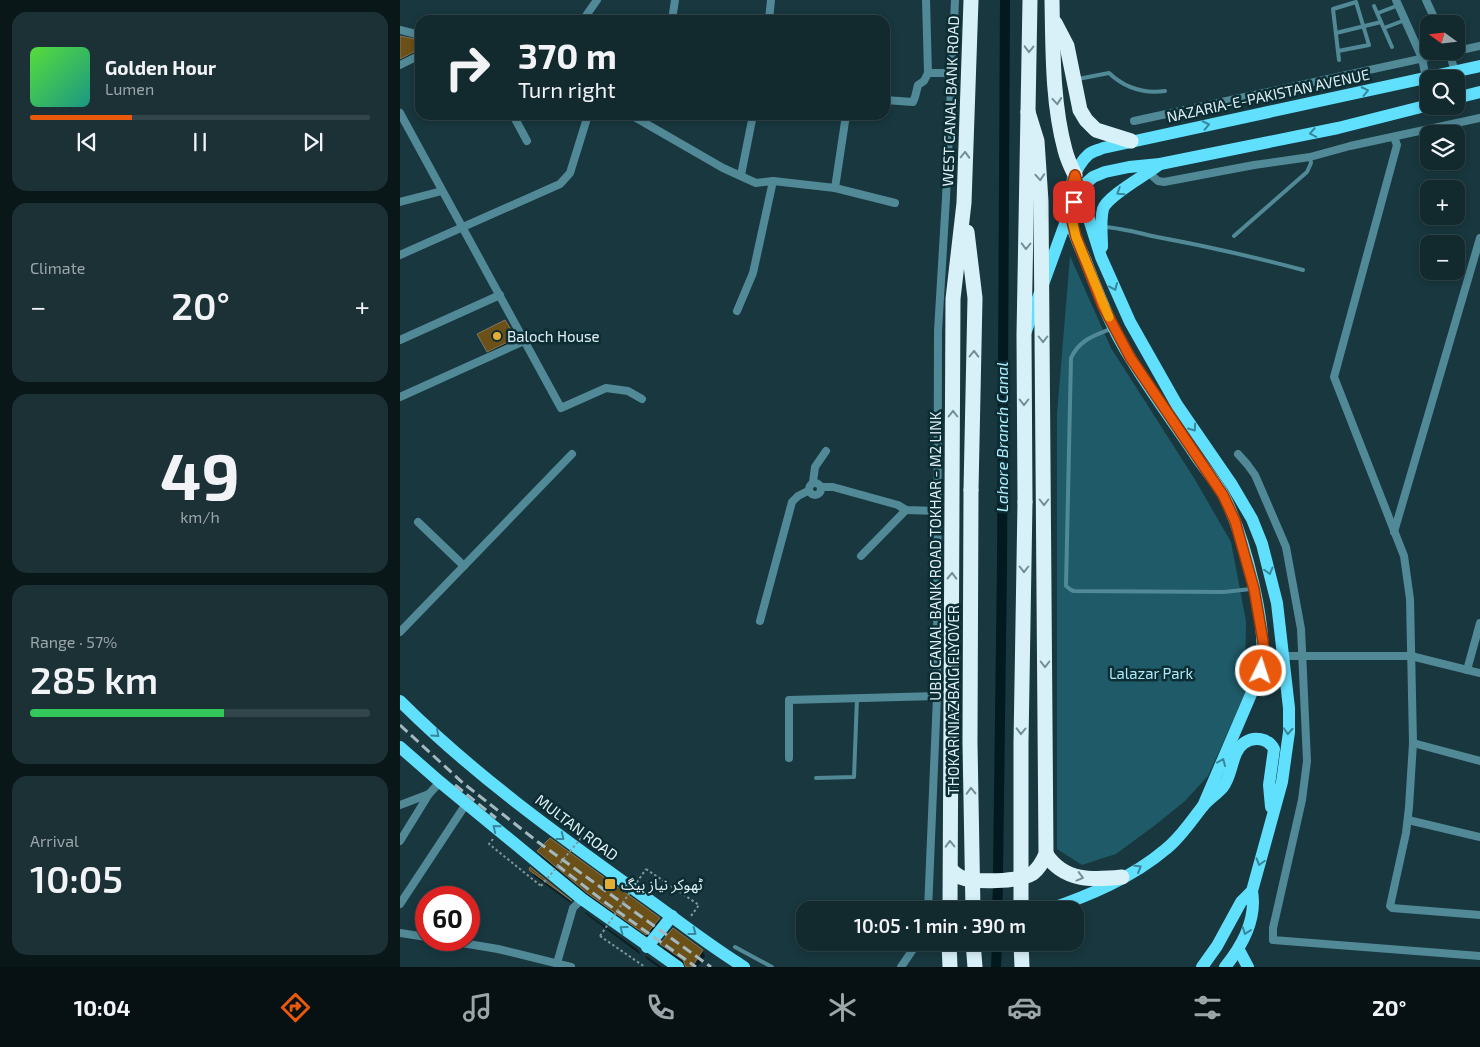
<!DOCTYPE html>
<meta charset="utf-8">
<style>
body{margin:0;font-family:"Exo 2","Noto Sans Arabic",sans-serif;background:#1b3136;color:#f1f3f6;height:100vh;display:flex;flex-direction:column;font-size:19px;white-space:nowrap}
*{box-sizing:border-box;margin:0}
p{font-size:16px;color:#9ca6aa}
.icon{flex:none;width:28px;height:28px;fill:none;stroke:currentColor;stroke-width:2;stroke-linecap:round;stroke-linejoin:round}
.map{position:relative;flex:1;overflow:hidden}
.panel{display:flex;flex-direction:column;gap:12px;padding:12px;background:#0a1719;width:400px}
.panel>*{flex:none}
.hud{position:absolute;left:15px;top:15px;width:475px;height:105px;border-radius:15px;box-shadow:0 2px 8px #0003,0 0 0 1px #31454a;background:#12292e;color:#f1f3f6;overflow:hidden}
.needle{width:32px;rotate:285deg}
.tools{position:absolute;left:1020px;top:15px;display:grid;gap:10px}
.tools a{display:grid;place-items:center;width:45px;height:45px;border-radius:10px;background:#12292e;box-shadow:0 2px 8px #0003,0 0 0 1px #31454a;font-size:25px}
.speed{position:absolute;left:15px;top:886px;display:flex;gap:10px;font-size:25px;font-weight:700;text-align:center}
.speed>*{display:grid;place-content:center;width:65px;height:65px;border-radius:50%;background:#12292e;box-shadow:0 2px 8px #0003,0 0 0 1px #31454a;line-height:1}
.speed .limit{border:8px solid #d22;background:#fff;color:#111}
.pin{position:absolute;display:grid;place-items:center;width:42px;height:42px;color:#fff;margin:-21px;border-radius:10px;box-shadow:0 2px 8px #0006}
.me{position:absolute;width:55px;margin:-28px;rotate:4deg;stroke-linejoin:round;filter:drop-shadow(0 0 4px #0008)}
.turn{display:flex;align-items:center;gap:18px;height:105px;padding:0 20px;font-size:22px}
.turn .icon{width:65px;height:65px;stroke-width:2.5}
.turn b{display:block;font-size:35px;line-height:42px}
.big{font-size:38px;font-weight:600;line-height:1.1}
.panel .card{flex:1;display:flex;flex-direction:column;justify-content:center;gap:8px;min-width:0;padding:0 18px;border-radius:15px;background:#1b3136}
.panel .dial{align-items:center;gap:0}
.dial b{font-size:65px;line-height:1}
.song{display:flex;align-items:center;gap:15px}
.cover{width:60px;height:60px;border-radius:8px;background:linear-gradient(135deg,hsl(110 70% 55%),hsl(170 70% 35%))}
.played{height:5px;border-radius:2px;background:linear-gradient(90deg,#ea580c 30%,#31454a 30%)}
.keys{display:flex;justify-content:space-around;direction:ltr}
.heat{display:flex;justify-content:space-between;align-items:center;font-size:28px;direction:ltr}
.charge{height:8px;border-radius:4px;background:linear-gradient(90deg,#34c759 57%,#31454a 0)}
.trip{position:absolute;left:396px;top:901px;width:288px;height:50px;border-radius:15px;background:#12292e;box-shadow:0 2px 8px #0003,0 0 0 1px #31454a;font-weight:600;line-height:50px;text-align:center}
.tabs{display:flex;height:80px;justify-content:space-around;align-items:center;background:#071012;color:#9ca6aa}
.tabs .icon{width:35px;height:35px}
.tabs .selected{color:#ea580c}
.tabs b{font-size:22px;color:#f1f3f6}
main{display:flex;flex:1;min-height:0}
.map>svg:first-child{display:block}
.green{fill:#1e5a67}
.shadow{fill:#0007}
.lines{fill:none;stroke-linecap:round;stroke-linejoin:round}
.canal{stroke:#02191f;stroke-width:10}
.building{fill:#6b5118;stroke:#83765e}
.path{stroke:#7f969c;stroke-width:2;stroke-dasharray:2.5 2.5;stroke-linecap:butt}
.lane{stroke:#518997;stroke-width:4}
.street{stroke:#518997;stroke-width:8}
.primary{stroke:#61e0fe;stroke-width:12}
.highway{stroke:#d8f1f8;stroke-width:15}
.rail{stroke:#a4b9bf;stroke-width:3;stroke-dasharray:10 5;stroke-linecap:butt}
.path-bridge{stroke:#7f969c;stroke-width:2;stroke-dasharray:2.5 2.5;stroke-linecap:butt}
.highway-bridge{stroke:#d8f1f8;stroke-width:15}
.oneway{stroke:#728f96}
.oneway2{stroke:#378699}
.route-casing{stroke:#983908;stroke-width:12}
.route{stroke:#ea580c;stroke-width:9}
.slow{stroke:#f59e0b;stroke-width:9}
.poi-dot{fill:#e4ae35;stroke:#0d2d34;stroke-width:2}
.labels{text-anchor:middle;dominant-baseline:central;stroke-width:5;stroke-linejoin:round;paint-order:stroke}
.street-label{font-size:15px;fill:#dff0f5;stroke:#0d2d34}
.poi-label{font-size:15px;fill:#dff0f5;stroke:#0d2d34;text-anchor:start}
.park-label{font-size:15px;fill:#abe9f9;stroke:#0d2d34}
.water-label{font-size:16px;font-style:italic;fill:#afedfd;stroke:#0d2d34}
</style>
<main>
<section class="panel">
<div class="card">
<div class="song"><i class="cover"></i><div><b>Golden Hour</b><p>Lumen</p></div></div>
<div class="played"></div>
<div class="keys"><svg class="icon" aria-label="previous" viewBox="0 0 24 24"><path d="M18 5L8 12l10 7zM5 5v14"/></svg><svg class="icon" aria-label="pause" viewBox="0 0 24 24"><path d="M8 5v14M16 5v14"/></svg><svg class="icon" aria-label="next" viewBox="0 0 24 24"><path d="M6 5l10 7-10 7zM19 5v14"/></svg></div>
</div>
<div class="card"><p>Climate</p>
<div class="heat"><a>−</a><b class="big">20°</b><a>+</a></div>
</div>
<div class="card dial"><b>49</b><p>km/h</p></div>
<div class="card"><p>Range · 57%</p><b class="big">285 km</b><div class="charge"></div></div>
<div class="card"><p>Arrival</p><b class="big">10:05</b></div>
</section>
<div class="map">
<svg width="1080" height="967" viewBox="0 0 1080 967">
<rect width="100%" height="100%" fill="#18373e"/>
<polygon class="green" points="670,256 711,348 794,478 831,542 846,621 845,694 808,776 785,801 754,826 716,854 682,865 657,849 657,414"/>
<g class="shadow">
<polygon points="0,37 20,41 20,56 0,66"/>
<polygon points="104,321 117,343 90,355 79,334"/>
<polygon points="138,851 259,919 262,924 250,940 191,898 141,857"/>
<polygon points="131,869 171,902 172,904 134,876"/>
<polygon points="185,912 238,950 241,955 186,914"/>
<polygon points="261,944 302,950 305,956 298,967 287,967 264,950"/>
<polygon points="245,956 246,956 262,967 258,967 247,959"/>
</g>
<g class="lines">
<g class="canal">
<polyline points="598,873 602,566 605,0"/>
<polyline points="597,910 598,885"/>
<polyline points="596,967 597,942"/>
</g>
</g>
<g class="building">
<polygon points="0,36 20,40 20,49 0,59"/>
<polygon points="105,320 116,338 87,352 77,334"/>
<polygon points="150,838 260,918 246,935 187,893 137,851"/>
<polygon points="130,867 172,901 129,870"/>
<polygon points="273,928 303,950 292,967 286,967 283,960 260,944"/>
</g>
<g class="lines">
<g class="path">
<polyline points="137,804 139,802 182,837"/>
<polyline points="93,839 89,844 141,886"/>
<polyline points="246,869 299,905 291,916"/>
<polyline points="200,936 245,967"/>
</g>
<g class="lane">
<polyline points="974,6 992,47"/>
<polyline points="978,13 999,5"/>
<polyline points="984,28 1005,20"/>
<polyline points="936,33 981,22"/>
<path d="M 938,51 L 969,45 L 956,2 L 933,9 C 935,26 937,43 939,60"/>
<path d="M 678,79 L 709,73 C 725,88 743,94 765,91"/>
<path d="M 704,227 C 722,228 739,233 757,237 C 806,246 854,257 903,270"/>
<polyline points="834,236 907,172 911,163 910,157"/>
<path d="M 713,328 C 694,336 680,339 671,358 L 666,586 L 671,590 L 674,591 L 824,592 L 851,589"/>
<polyline points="416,778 454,777 457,698"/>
<polyline points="335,947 372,967"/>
</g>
<g class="street">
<polyline points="996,0 1022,58 1026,78"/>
<polyline points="1026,0 1037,24"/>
<polyline points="183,20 197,0"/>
<polyline points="272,20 275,0"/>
<polyline points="369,20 371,0"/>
<polyline points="0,30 20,35"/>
<polyline points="1049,51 1055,72"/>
<polyline points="0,65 20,55"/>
<polyline points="528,73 552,73"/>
<polyline points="485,100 513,102 515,97 518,85 524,81 528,73 526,0"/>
<polyline points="0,113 161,408 206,388 228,391 242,399"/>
<polyline points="113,115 127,141"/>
<polyline points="231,115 323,168 356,183 373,181 435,188 495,203"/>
<polyline points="734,121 1080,46"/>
<polyline points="994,137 997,145 934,377 1004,556 1010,599 1013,743 1009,807 1006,833 990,906 992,908 1080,915"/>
<polyline points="749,173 758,181 764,182 854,165 910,157 950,146 1080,118"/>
<polyline points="341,175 353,115"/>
<polyline points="435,188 446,115"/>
<polyline points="0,202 42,191"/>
<polyline points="0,255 160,184 170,173 188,115"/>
<polyline points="337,311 353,273 373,181"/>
<polyline points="0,340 100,295"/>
<polyline points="0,397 124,341"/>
<polyline points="838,454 847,464 855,475 886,547 901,629 907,761 902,800 873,928 873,940 1080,956"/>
<polyline points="413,482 415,467 426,451"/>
<circle cx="415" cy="489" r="6"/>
<polyline points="421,487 433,487 498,505 506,510 538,511"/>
<polyline points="18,522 64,566"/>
<polyline points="994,532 1080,238"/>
<polyline points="461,556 506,510"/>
<polyline points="360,621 392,502 398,496 408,491"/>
<polyline points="0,632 172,454"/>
<polyline points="864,659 884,656 1011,656 1080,673"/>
<polyline points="1067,670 1080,623"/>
<polyline points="1013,743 1080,761"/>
<polyline points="389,758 389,700 537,696"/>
<polyline points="0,805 29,794 40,782"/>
<polyline points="1008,820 1080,837"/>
<polyline points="0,841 29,794"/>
<polyline points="0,904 66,804"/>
<polyline points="528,910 537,696 538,331 546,198 555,0"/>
<polyline points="0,933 26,937"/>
<polyline points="44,940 98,949 171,967"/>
<polyline points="157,963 173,908 182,899"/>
<polyline points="501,967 518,942"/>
</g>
<g class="primary">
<polyline points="1056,98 1080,92"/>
<polyline points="675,175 701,257 730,322 777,405 832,485 852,519 862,544 877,603 889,708 889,732 882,782 852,891 841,902 817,946 802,967"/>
<path d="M 702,247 C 702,235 700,221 703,209 C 707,196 748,174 760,164"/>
<polyline points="626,331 669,213 684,185 693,177 705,172 729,167 760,164 938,128 1029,105"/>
<path d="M 0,701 C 73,774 158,835 242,895 C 276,919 308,945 344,967"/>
<polyline points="0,747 40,782 182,899 278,967"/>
<path d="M 803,806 L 861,671 C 869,627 844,536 824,496 C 816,482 805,469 796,456 C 774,423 751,392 731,359 C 711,328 698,293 685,259 C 679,245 671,229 669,213 C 667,193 674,167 689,154 C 693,151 699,150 703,148 L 1080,66"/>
<path d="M 647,910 C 688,896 732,878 766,849 C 781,837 791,821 803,806 C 809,799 817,794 823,787 C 833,775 831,752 844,743 C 854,736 868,738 874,749 L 869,785 L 871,807"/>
<polyline points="247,947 272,916"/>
<polyline points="839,950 848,967"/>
<path d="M 825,967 C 842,946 857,919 852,891"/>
</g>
<g class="highway">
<path d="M 652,0 C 653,49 652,102 665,150 C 667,158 671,167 675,175"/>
<polyline points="655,23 667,46 680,110 686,120 696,130 731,141"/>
<polyline points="567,232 575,298 571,490"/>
<polyline points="625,502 624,335 630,0"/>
<path d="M 646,854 C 664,882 693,880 722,877"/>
<path d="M 551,870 C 554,873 557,875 560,877 C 576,883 618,882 633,873 C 639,868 643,861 646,854 L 641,201 L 637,141 L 628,112"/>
<polyline points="550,910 553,299 564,203 571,0"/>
<polyline points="549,942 550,967"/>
<polyline points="573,942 575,967"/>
<polyline points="621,942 622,967"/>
</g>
<g class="rail">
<polyline points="0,725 63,783 138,842 311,967"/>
<polyline points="55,785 96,818"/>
<polyline points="157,865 206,903 296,967"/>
</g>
<g class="path-bridge">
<polyline points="141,886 182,837"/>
<polyline points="200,936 246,869"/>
</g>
<g class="highway-bridge">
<polyline points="571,490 570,743 573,910"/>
<polyline points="621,910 621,743 625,502"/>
</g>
</g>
<defs><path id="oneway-chevron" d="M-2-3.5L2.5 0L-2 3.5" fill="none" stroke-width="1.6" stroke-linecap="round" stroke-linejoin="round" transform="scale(1.25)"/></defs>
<g class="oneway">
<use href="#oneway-chevron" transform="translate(629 49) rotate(91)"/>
<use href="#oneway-chevron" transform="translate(657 101) rotate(85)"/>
<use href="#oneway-chevron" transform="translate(565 155) rotate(-88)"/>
<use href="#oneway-chevron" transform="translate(640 177) rotate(86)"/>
<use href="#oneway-chevron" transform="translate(626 246) rotate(91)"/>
<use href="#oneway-chevron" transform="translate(643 339) rotate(90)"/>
<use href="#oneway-chevron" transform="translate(574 354) rotate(-89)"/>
<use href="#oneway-chevron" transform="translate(624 402) rotate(90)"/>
<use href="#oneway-chevron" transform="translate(553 414) rotate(-90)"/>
<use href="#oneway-chevron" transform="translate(644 502) rotate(90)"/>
<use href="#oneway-chevron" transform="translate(624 569) rotate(90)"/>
<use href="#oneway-chevron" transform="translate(552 576) rotate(-89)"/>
<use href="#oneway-chevron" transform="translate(645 664) rotate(90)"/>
<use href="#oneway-chevron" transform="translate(621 731) rotate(91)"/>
<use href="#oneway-chevron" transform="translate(571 791) rotate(-91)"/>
<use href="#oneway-chevron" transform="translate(550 844) rotate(-91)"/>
<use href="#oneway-chevron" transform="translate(680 877) rotate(15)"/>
</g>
<g class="oneway2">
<use href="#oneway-chevron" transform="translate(965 91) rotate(-12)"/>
<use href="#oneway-chevron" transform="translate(806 125) rotate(-12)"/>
<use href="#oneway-chevron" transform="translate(913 133) rotate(169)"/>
<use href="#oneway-chevron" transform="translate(720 192) rotate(147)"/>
<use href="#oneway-chevron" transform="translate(714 287) rotate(67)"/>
<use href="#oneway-chevron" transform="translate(793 428) rotate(55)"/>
<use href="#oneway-chevron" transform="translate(869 571) rotate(75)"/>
<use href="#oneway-chevron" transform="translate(888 731) rotate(93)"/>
<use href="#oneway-chevron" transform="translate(36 734) rotate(42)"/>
<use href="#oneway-chevron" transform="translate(822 762) rotate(-67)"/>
<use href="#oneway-chevron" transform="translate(96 828) rotate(-141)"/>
<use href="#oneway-chevron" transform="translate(161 837) rotate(38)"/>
<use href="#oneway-chevron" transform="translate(860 862) rotate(106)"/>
<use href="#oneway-chevron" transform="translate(738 868) rotate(-30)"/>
<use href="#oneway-chevron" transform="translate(223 929) rotate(-144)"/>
<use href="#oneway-chevron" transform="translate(846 931) rotate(110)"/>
<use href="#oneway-chevron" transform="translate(293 932) rotate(37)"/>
</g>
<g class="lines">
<defs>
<polyline id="route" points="674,202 680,192 675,175 670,191 670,213 676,237 703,306 730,357 823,495 835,521 854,589 863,641 864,659 861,671"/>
</defs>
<use href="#route" class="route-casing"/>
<use href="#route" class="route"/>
<polyline class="slow" points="670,210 676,237 709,317"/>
</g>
<g class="poi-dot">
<circle cx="97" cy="336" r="5"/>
<rect x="204" y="878" width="12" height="12" rx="2.5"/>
</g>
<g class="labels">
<g class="street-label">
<text transform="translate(868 95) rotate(-12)">NAZARIA-E-PAKISTAN AVENUE</text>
<text transform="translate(550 101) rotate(-88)">WEST CANAL BANK ROAD</text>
<text transform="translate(535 556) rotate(-90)">UBD CANAL BANK ROAD TOKHAR - M2 LINK</text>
<text transform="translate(553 700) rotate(-90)">THOKAR NIAZ BAIG FLYOVER</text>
<text transform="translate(177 827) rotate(37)">MULTAN ROAD</text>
</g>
<g class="poi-label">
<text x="107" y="336">Baloch House</text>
<text x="221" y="884">ٹھوکر نیاز بیگ</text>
</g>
<g class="park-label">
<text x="751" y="673">Lalazar Park</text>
</g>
<g class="water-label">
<text transform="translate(601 437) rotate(-90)">Lahore Branch Canal</text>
</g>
</g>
</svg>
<div class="tools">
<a><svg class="needle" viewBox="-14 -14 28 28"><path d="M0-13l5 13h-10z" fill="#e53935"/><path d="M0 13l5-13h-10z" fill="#9ca6aa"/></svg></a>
<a><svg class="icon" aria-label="search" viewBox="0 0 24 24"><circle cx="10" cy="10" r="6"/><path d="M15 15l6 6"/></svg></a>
<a><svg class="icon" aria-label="layers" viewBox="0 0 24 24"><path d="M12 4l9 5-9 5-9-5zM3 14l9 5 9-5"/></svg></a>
<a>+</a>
<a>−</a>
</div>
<div class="speed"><div class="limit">60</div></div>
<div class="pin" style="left:674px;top:202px;background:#d93025"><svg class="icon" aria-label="arrive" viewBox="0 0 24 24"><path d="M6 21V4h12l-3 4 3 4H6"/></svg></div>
<svg class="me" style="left:861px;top:671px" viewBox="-20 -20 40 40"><circle r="17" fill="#ea580c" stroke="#fff" stroke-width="3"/><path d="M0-11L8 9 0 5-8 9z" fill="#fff"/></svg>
<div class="trip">10:05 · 1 min · 390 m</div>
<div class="hud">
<div class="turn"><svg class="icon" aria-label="right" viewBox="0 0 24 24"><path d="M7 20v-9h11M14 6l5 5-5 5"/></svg><div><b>370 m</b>Turn right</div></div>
</div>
</div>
</main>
<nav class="tabs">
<b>10:04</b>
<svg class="icon selected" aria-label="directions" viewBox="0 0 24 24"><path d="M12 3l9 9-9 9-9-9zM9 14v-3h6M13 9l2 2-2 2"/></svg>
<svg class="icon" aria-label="music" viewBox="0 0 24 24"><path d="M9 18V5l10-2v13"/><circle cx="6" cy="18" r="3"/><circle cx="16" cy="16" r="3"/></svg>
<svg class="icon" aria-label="phone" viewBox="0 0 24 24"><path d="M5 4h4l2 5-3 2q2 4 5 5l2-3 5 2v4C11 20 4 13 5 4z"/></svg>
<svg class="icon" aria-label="climate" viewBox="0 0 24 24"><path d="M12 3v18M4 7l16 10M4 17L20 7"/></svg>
<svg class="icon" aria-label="car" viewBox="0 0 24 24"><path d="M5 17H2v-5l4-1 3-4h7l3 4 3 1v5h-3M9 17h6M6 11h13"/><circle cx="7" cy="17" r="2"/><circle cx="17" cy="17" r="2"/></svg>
<svg class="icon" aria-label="filters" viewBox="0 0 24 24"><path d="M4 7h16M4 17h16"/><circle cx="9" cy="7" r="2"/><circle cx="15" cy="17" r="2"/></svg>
<b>20°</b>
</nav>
